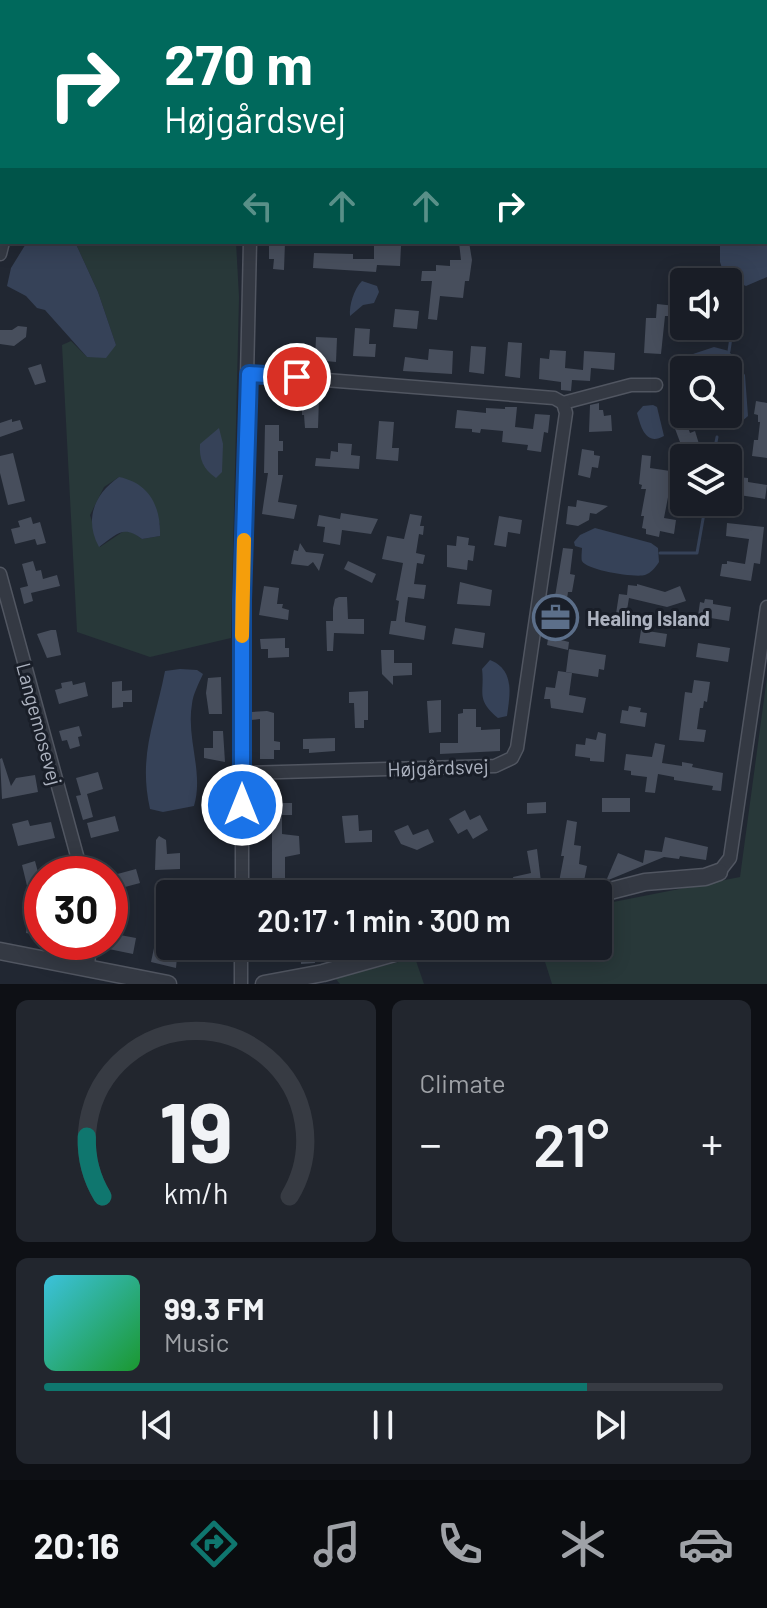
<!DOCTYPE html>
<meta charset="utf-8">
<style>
body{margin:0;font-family:Barlow,sans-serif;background:#22262e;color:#f1f3f6;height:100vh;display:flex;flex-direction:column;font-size:30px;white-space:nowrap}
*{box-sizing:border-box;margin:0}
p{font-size:26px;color:#9fa2a7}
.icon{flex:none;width:44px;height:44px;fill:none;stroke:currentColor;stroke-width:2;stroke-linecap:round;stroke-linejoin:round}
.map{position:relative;height:984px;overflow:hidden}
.side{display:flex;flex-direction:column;gap:16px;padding:16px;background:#0e1015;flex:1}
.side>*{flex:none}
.banner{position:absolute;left:0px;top:0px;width:768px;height:244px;box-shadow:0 4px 20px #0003,0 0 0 2px #373b43;background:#00695c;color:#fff;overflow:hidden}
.tools{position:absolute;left:670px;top:268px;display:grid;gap:16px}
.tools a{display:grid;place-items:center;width:72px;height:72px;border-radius:8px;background:#191d26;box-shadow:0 4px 20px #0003,0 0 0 2px #373b43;font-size:40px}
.speed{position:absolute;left:24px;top:856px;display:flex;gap:16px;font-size:40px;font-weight:700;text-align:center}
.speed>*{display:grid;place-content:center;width:104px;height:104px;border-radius:50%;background:#191d26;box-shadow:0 4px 20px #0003,0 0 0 2px #373b43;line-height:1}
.speed .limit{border:12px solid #d22;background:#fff;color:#111}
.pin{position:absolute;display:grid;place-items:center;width:68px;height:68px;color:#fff;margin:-34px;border:4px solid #fff;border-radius:50%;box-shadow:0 2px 8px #0007}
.me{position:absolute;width:88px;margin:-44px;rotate:0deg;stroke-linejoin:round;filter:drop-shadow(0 0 6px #0008)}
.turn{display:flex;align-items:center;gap:28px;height:168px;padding:0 32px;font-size:36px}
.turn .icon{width:104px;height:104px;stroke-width:2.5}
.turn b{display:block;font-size:56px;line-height:68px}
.lanes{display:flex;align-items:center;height:76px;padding:0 32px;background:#0003;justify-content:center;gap:40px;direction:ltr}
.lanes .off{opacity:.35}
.big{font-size:60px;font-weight:600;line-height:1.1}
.side .card{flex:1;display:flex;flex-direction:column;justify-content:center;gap:12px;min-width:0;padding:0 28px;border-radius:12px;background:#22262e}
.side .dial{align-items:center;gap:0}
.dial svg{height:208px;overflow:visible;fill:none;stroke:#373b43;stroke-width:7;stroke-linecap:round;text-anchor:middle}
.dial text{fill:#f1f3f6;stroke:none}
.song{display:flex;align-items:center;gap:24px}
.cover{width:96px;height:96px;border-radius:12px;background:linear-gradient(135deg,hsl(190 70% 55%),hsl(130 70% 35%))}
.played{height:8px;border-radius:4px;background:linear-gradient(90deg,#0f766e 80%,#373b43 80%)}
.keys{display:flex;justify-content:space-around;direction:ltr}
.heat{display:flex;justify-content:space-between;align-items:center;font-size:44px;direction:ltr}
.side .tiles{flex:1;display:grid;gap:16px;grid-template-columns:1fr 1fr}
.card:last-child{grid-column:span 2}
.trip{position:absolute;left:156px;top:880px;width:456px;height:80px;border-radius:8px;background:#191d26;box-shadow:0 4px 20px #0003,0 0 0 2px #373b43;font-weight:600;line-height:80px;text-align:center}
.tab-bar{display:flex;height:128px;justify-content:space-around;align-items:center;background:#0a0c0f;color:#9fa2a7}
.tab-bar .icon{width:56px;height:56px}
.tab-bar .active{color:#0f766e}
.tab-bar b{font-size:36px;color:#f1f3f6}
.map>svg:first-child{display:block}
.green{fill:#283839;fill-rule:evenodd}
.water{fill:#364258}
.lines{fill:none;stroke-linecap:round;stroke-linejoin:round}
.stream{stroke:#364258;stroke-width:3}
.building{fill:#474e5c}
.minor-casing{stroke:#515661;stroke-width:15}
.tertiary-casing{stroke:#515661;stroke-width:19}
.minor{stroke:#343943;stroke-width:12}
.tertiary{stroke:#343943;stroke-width:16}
.route-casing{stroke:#114b97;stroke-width:20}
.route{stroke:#1a73e8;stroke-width:14}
.slow{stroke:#f59e0b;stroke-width:14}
.labels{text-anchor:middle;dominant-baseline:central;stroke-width:6;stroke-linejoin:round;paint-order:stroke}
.poi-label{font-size:20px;font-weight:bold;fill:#adb3c0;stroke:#191e28;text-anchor:start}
.street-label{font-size:20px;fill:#adb3c0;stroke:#191e28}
</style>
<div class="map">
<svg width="767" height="984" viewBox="0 0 767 984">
<rect width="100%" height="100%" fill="#212732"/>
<g class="green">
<polygon points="37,0 251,0 251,2"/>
<path d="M 75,242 L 236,242 L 239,297 L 231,638 L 150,657 L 77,632 L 62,345 L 71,341 L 87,357 L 116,345 L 98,292 ZM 119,477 L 160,524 L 160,536 L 142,539 L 131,531 L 124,531 L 100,547 L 90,515 L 104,487 Z"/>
<polygon points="767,677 767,984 552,984 540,946 598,946 598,905 740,877"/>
<polygon points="415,958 424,984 340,984 335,978"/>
</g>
<g class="water">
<polygon points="767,165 767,277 746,286 725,277 720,262 720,245 708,242 766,242"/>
<polygon points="27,242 75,242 98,292 116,345 106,358 87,357 45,310 37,308 26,296 7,286 11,268"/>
<path d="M 362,281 L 377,286 L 379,292 L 374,303 L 363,305 L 350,316 C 349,305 354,289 362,281 Z"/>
<path d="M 714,347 L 729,351 L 745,375 L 748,416 C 730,433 717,431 699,414 L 728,414 L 728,370 L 684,370 L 684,400 L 680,406 L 684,409 L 684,413 L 676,408 L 678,394 L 672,370 L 681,358 Z"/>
<path d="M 653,405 L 657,407 L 664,436 C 646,446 641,428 637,413 L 643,406 Z"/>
<path d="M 219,428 L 223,444 L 222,472 L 216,478 C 203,469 199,459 200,444 Z"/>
<path d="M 119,477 C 149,483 161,506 160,536 L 142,539 C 123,524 116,535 99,547 C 84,520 94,494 119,477 Z"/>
<path d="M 595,528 L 651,543 L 658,548 L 659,562 C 655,568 651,573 645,575 C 635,578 586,570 582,561 C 581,559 582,549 582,548 L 575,546 L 574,542 L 580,535 Z"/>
<path d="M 490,660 C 515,670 510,694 507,716 L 498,718 C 475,699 485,693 482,669 Z"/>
<path d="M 180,669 L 197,670 L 203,674 C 199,683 193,694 192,704 C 186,738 204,773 194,806 L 163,812 L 150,809 C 138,755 155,723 165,671 Z"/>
</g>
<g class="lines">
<g class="stream">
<polyline points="729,351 739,283"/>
<polyline points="713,458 717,437"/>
<polyline points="660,553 697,553 706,502"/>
</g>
</g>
<g class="building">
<polygon points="269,242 285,242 284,270 273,269 274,259 269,259"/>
<polygon points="459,242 469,242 472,260 469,281 465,281 463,298 440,296 437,320 428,319 432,281 421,281 422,271 436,271 436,265 450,266 450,260 461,260"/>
<polygon points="374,246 401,246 400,266 377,265 376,272 313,268 314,253 353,254 353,259 374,259"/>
<polygon points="657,304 676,306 675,316 665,316 661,354 644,353 646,318 656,318"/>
<polygon points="395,309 419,311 417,329 393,327"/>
<polygon points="18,326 27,327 26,337 14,346 0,344 0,330 12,330"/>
<polygon points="355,328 370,329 369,344 376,344 375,357 353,356"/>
<polygon points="316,337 337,338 336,362 315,360"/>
<polygon points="508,342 522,343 520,378 505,376"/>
<polygon points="471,346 486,347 484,374 469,372"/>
<polygon points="429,349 453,351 452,374 403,371 405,357 428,360"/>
<polygon points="550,350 566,351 565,368 583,370 584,351 615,353 614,370 591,368 590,381 572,380 571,391 561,390 561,382 539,379 540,358 549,359"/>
<polygon points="41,364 46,382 35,385 28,368"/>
<polygon points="302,397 319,398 318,428 305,428 304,415 302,415"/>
<polygon points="756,401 767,403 767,458 752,456 754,440 758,440 760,422 758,422 758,415 754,414"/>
<polygon points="599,403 599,410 603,410 604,416 611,415 612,431 589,432 590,405"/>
<polygon points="505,407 517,407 515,427 533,429 535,414 550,415 548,433 544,432 541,452 527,450 528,445 502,442 503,431 481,429 480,433 472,432 472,429 455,428 457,410 486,413 486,408 505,409"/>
<polygon points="12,419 12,422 20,420 23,429 0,437 0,423"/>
<polygon points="379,421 394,422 392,448 399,448 398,461 376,459"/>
<polygon points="686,422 690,433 695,431 699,444 711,445 710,454 678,451 676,443 680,442 674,426"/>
<polygon points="265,425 279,425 279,441 283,441 283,451 278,451 278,475 283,475 278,502 297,505 294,519 262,514 268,473 264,473"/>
<polygon points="338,443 352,444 351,455 360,456 359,469 315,466 316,458 330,459 331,451 338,452"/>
<polygon points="582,449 594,451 594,455 600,456 598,468 592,467 590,478 578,475"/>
<polygon points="13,453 25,501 8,505 0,473 0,456"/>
<polygon points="642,455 651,456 650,468 677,472 676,478 684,479 684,495 669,492 664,518 676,520 674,534 660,531 659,537 646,534 646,529 642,528 644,516 641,516 646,489 641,489 642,485 639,484"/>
<polygon points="737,477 748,478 748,482 767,485 765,499 739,495 738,500 729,498 732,479 736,480"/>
<polygon points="577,500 587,502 608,506 596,514 590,513 589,520 578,526 566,524 568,506 576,507"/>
<polygon points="341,513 378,519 371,534 342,530 340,545 323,542 325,527 317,526 319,515 340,519"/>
<polygon points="410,514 422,516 420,526 424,526 423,535 419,534 416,553 425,555 423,564 417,563 414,584 426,585 424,599 408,597 405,618 405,622 426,626 424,640 389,634 391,621 396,621 399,601 396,600 403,563 382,559 387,536 404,539"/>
<polygon points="499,516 522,520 520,534 508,532 506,547 494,545"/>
<polygon points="31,517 33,524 40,522 46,543 37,545 35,539 15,544 11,529 20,527 18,521"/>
<polygon points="727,523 764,527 760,564 754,563 751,581 720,576 722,564 727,564 727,561 745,564 749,539 726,536"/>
<polygon points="457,536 469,538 468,545 475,546 473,561 468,560 467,570 447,567 447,545 456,546"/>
<polygon points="300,543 306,552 324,554 319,571 313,562 308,566 291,564 294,550 298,551"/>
<polygon points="563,548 573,549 570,574 575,575 572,592 568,592 561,640 569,642 568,650 547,645"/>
<polygon points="33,561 36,571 41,570 43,579 57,575 60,586 31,593 33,601 24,604 20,588 28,586 22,564"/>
<polygon points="348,561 376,574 372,583 344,569"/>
<polygon points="460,582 492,590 490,606 457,604"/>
<polygon points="637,584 665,592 680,586 686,601 667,607 629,598 626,616 616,614 619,594 627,595 628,585 637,586"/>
<polygon points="264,586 279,588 277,604 283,604 282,608 289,610 288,620 259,615"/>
<polygon points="339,597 347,597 348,619 364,619 364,634 334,633 333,651 327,651 326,621 333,621 333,608 335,599"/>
<polygon points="705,599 713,600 713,604 731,607 729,621 698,616 700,602 704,603"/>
<polygon points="455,628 485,633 483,648 452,644"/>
<polygon points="51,630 56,630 61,655 47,658 37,634"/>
<polygon points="641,630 667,634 665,647 639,643"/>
<polygon points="285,638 285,648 289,648 289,657 268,658 268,649 261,649 260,639"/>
<polygon points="698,643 730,648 728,662 696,657"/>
<polygon points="569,649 606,655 604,670 599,669 598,677 566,672"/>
<polygon points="381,650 394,650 394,663 412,663 412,675 393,676 393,685 382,674"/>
<polygon points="558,671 572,673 569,695 586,698 583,713 551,708 550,699 544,699 546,687 555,688"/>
<polygon points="221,677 222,714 209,714 206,693 208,678"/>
<polygon points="694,680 710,682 707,702 704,701 703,708 700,708 697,729 706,730 704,742 679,740 685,692 692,693"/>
<polygon points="72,681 73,685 85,682 88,696 59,704 55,690 62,688 61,683"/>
<polygon points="122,681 122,691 132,690 132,702 123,702 123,707 112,708 112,682"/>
<polygon points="368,691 368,720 364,720 364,728 355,728 354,703 349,703 349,692"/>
<polygon points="441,700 441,732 429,733 427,701"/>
<polygon points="629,706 641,708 640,712 647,713 645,727 620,723 622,710 628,711"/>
<polygon points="463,709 476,709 476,727 481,727 481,730 500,729 500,751 440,754 440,743 458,743 458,714 463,713"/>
<polygon points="267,711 274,713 274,741 280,742 280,750 274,750 274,759 260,759 260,719 251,720 251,712"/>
<polygon points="79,726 82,736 78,737 80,746 70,749 67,740 62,741 59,731"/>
<polygon points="213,731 223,731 225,762 204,758 204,748 213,748"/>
<polygon points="598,732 606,734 604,762 590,761 590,758 575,756 576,744 585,745 586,738 596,740"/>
<polygon points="335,738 335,751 309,753 309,749 303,749 303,739"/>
<polygon points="655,743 665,745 662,763 682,766 682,762 693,764 692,767 723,773 721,791 712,790 713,786 674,780 674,777 658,774 655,793 645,792 647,777 631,775 631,771 624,770 626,754 652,757"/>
<polygon points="2,758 11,786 16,778 35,775 38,792 2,799 0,759"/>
<polygon points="98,772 103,789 87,794 93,817 83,820 76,796 81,795 76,778"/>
<polygon points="278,790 278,803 292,803 292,815 282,815 282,834 299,836 300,854 285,857 285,881 305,881 305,894 272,894 272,832 264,833 264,791"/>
<polygon points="212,798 227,798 224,815 212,815"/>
<rect x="602" y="798" width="28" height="14"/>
<polygon points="546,802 546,813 527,814 527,803"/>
<polygon points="465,810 470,820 480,815 488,830 473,839 467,829 458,834 449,819"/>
<polygon points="358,815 359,831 372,830 372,842 345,843 342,816"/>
<polygon points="115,816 119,831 91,838 87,823"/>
<polygon points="28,820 30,826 51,822 55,838 18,846 12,824"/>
<polygon points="567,820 577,822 574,845 581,846 579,864 587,866 584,881 569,879 568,888 558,887 564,856 561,856"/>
<polygon points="408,825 413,835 428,829 434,842 417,850 401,844 394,831"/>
<polygon points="159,836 166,840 167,854 180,853 180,869 155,870 156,840"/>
<polygon points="665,837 708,847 706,860 680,856 679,859 664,857 606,881 618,853 643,863 645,850 662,852"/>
<polygon points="537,849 542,890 515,892 513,877 531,873 527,851"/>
<polygon points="35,861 39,876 42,875 42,890 29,894 22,865"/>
<polygon points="136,869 140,883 110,891 110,876"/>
<polygon points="201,884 201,894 180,894 180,885"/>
<polygon points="29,909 42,911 42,936 26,933"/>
<polygon points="110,917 123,919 120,935 136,938 133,954 99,947 99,942 110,942"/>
<polygon points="163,946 178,946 176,968 151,962 154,948 162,950"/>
<polygon points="300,946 323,946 324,954 314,955 315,963 301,964"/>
</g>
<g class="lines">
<defs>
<g id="minor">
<polyline points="263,2 263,0"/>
<polyline points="0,145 2,212"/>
<polyline points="0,254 3,242"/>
<polyline points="563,403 631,385 656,385"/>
<polyline points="0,574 82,874"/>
<polyline points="243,773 495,766 512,758 517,748 566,413 563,403 554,398 249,374"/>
<polyline points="719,872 730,858 767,607"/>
<polyline points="242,894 242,601 250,242"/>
<polyline points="88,967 90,942"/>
<polyline points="241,984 241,946"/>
</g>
<g id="tertiary">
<polyline points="598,894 645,882 705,877 719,872"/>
<polyline points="0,951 168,984"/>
<polyline points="264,984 323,973 419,946"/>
</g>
</defs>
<use href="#minor" class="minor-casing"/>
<use href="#tertiary" class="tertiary-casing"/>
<use href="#minor" class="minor"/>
<use href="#tertiary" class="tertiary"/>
</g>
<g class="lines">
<defs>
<polyline id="route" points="242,805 242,601 249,374 297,377"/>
</defs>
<use href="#route" class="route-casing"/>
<use href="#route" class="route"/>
<polyline class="slow" points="242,636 244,540"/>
</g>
<defs>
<symbol id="office-ring" viewBox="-11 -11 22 22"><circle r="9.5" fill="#191e28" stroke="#5c6f8a" stroke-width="1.5"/><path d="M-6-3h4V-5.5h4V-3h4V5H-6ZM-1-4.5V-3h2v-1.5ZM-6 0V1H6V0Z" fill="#5c6f8a"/></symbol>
</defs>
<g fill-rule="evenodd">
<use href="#office-ring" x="530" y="592" width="51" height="51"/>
</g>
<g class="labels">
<g class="poi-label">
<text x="587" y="618">Healing Island</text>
</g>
<g class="street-label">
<text transform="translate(40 724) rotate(75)">Langemosevej</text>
<text transform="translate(438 767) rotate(-2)">Højgårdsvej</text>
</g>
</g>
</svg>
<div class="tools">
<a><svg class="icon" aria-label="sound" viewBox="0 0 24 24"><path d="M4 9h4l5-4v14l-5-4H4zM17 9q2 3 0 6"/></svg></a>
<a><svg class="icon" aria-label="search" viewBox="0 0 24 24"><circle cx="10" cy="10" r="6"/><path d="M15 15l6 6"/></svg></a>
<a><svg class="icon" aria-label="layers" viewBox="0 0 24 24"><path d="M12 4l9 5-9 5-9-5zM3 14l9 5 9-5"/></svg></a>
</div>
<div class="speed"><div class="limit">30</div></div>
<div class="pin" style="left:297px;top:377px;background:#d93025"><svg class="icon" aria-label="arrive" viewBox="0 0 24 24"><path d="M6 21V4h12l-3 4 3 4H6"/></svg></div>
<svg class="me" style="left:242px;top:805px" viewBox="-20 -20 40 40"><circle r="17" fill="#1a73e8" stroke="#fff" stroke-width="3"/><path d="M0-11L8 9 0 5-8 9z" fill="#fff"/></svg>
<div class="trip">20:17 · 1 min · 300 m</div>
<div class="banner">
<div class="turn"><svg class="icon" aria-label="right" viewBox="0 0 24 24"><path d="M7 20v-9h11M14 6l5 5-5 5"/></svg><div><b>270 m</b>Højgårdsvej</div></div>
<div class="lanes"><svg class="icon off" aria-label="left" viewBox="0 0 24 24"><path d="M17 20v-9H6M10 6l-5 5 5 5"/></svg><svg class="icon off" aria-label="ahead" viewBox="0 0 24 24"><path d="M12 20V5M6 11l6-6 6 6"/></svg><svg class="icon off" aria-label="ahead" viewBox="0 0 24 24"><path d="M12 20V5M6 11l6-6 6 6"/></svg><svg class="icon" aria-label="right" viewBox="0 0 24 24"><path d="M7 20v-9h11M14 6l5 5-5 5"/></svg></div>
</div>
</div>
<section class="side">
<div class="tiles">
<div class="card dial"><svg viewBox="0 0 100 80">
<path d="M14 69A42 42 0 1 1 86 69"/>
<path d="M14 69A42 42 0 0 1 8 46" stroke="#0f766e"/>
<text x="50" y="56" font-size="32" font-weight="700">19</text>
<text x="50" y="72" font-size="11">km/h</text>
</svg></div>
<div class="card"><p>Climate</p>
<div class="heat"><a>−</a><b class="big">21°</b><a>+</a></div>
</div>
<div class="card">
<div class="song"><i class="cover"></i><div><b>99.3 FM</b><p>Music</p></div></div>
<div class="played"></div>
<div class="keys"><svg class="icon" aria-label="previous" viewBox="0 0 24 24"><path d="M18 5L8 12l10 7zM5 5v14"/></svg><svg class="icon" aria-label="pause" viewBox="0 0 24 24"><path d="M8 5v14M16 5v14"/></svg><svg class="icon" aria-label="next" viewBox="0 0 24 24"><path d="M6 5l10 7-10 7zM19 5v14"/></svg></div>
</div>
</div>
</section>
<nav class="tab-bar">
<b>20:16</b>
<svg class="icon active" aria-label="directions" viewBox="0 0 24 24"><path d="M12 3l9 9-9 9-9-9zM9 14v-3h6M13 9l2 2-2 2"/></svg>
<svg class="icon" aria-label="music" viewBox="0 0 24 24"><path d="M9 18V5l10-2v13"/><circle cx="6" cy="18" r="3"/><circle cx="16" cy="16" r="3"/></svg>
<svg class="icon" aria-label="phone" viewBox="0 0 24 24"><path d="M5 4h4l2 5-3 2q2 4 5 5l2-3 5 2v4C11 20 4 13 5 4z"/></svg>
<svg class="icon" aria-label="climate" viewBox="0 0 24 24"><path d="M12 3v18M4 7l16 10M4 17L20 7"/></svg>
<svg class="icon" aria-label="car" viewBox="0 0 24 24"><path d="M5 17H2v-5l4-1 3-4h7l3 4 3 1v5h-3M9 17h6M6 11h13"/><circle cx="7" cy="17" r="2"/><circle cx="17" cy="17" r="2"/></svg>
</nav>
